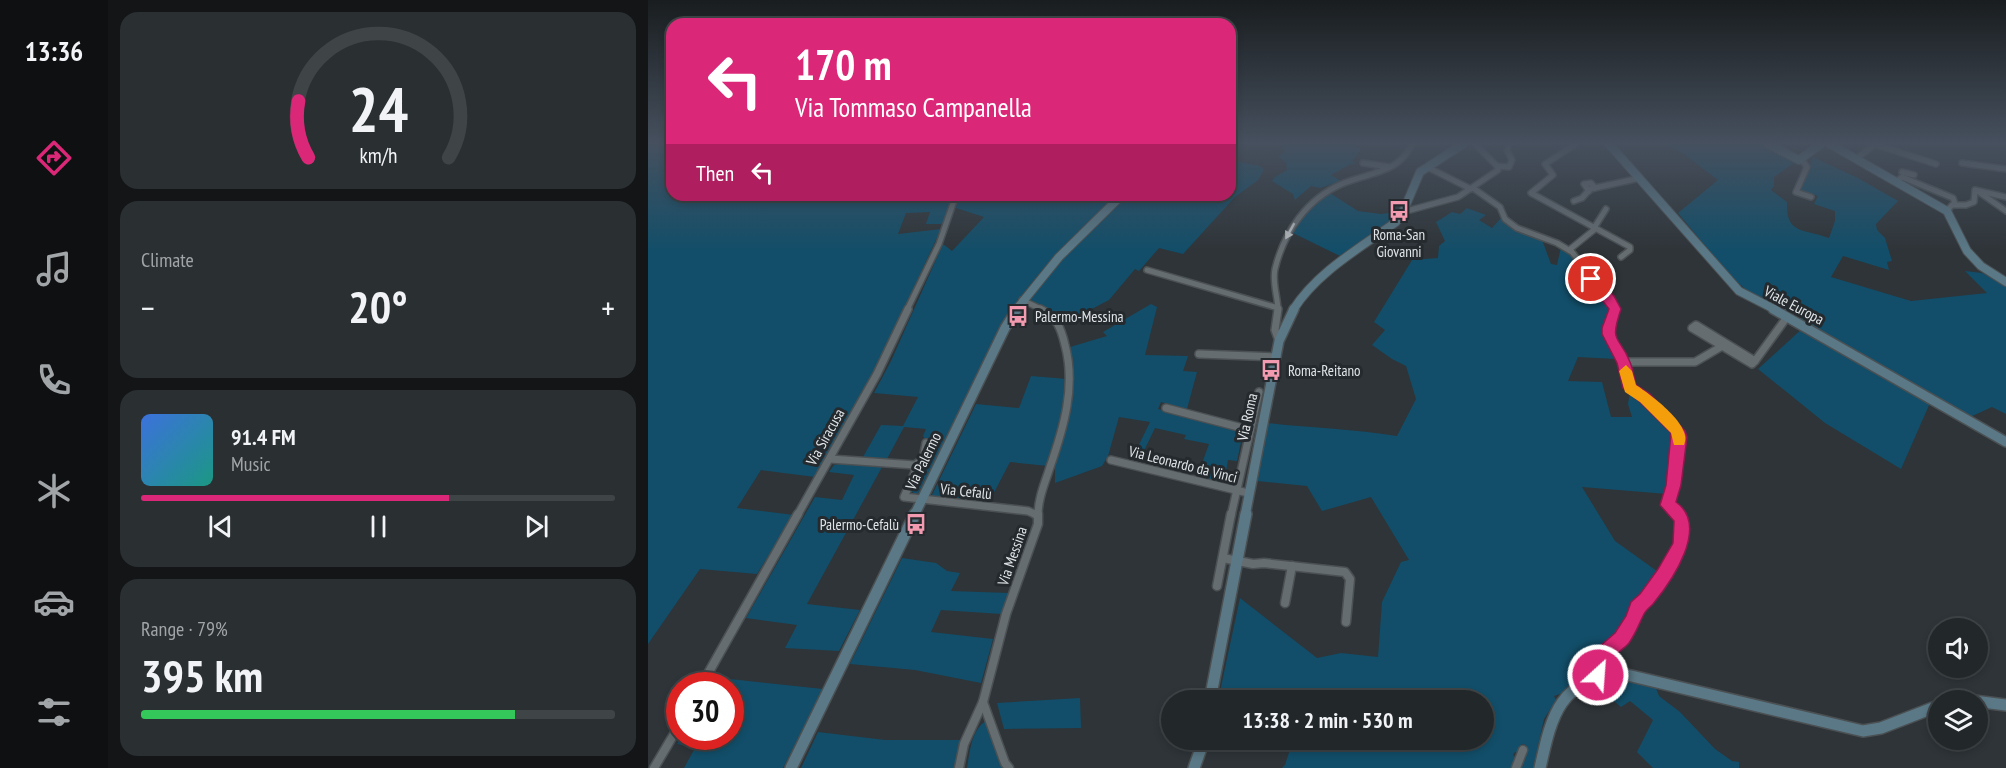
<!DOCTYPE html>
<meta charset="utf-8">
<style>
body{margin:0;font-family:"PT Sans Narrow",sans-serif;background:#2a2f32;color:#f1f3f6;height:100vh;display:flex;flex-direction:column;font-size:22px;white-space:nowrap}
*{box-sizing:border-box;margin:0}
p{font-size:20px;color:#a2a5a8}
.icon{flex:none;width:33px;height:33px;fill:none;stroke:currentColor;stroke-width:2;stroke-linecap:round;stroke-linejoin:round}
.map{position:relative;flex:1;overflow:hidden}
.details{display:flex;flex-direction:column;gap:12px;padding:12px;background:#131517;width:540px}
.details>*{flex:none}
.top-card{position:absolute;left:18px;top:18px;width:570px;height:183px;border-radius:18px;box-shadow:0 3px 9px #0003,0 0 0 2px #3f4447;background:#db2777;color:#fff;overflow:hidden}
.buttons{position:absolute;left:1280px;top:618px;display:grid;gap:12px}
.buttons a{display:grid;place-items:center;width:60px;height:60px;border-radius:50%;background:#22272a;box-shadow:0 3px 9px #0003,0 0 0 2px #3f4447;font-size:30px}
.speed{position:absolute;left:18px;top:672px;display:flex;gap:12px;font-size:30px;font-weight:700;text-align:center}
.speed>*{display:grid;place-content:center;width:78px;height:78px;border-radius:50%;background:#22272a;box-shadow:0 3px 9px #0003,0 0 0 2px #3f4447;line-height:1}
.speed .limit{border:9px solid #d22;background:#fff;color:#111}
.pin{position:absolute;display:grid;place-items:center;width:51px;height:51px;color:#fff;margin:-26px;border:3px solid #fff;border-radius:50%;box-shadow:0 2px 6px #0007}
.me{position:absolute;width:66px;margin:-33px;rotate:26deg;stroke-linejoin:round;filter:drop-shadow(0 0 4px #0008)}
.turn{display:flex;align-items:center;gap:21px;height:126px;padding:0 30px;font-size:27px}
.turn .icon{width:78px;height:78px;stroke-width:2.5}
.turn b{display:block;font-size:42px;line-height:51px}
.then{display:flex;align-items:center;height:57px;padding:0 30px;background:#0003;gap:12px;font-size:22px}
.big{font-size:45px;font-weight:800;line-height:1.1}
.details .card{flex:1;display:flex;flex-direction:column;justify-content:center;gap:9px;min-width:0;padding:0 21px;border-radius:18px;background:#2a2f32}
.details .dial{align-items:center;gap:0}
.dial svg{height:156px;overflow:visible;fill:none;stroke:#3f4447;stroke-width:7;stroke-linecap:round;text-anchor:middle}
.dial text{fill:#f1f3f6;stroke:none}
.song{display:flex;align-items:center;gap:18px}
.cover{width:72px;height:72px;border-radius:9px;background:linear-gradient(135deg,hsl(220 70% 55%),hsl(170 70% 35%))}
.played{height:6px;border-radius:3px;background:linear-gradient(90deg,#db2777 65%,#3f4447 65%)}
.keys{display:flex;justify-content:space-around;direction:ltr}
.heat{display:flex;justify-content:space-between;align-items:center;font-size:33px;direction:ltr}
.charge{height:9px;border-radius:4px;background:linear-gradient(90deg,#34c759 79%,#3f4447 0)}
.trip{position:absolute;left:513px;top:690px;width:333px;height:60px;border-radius:30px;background:#22272a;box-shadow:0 3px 9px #0003,0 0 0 2px #3f4447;font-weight:800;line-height:60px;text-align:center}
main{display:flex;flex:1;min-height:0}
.tabs{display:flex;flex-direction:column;width:108px;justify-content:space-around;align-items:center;background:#0e1011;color:#a2a5a8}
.tabs .icon{width:42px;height:42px}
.tabs .on{color:#db2777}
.tabs b{font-size:27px;color:#f1f3f6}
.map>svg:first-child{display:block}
.green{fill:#124e69}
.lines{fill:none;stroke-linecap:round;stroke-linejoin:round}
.street-far2-casing{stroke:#4b5053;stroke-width:8}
.street-far1-casing{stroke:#4b5053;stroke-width:10}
.street-casing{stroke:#4b5053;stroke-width:11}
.secondary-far2-casing{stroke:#4b5053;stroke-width:10}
.secondary-far1-casing{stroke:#4b5053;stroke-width:12}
.secondary-casing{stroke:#4b5053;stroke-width:14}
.street-far2{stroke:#656d71;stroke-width:5}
.street-far1{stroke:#656d71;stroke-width:7}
.street{stroke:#656d71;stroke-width:8}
.secondary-far2{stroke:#5a7886;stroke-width:8}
.secondary-far1{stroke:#5a7886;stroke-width:9}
.secondary{stroke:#5a7886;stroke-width:11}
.oneway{fill:#b6bbbe}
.route{fill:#db2777;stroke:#8e194d;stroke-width:1.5}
.slow{fill:#f59e0b}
.labels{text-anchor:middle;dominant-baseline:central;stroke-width:6;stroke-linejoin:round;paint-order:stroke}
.poi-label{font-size:15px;fill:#e1e5e8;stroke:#242a2e;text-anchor:start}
.street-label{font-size:15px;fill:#e1e5e8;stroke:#242a2e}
</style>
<main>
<nav class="tabs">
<b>13:36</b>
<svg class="icon on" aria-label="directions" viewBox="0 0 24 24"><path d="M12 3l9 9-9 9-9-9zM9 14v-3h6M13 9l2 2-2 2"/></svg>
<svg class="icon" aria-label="music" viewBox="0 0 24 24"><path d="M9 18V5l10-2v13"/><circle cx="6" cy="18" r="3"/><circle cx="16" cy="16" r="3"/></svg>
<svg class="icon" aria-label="phone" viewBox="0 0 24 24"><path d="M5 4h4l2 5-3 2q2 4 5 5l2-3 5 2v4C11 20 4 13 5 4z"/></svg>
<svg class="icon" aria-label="climate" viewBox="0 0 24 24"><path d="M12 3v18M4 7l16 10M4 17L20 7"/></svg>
<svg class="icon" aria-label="car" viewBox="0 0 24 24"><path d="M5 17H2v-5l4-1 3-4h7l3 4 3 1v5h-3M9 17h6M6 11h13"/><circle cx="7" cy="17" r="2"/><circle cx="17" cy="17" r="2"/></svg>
<svg class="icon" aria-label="filters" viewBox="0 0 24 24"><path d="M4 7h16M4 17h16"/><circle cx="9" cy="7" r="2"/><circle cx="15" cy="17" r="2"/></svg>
</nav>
<section class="details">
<div class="card dial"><svg viewBox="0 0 100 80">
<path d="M14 69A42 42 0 1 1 86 69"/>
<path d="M14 69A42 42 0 0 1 9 40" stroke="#db2777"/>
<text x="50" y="56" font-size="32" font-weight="700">24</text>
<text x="50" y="72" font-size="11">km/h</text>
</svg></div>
<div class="card"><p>Climate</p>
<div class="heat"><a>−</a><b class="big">20°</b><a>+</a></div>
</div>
<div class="card">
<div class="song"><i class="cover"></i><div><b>91.4 FM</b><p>Music</p></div></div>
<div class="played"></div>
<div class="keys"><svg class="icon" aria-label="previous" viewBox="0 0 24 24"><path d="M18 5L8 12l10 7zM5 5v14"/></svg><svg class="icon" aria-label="pause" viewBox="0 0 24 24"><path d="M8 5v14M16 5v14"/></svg><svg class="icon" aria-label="next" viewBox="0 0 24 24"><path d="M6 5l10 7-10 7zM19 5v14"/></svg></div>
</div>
<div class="card"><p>Range · 79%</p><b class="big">395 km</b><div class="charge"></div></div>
</section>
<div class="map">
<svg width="1358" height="768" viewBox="0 0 1358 768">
<rect width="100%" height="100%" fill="#2e3438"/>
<g class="green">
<polygon points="0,144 24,144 24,195 305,195 295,224 278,224 282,212 258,213 250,234 293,229 225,376 167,477 113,470 89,508 146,515 109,574 52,569 0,644"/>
<polygon points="633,144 712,144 708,147 713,149 704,161 708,163 701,165 683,175 693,181 672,188 663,186 647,200 645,194 624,181 627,177 639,170 638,163 630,156 637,152"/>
<path d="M 1017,144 L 1116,144 L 1146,163 L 1126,177 L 1126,186 L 1123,190 L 1139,202 C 1138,235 1155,228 1181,238 L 1187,221 L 1187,211 L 1166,204 L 1170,196 L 1153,190 L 1165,157 L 1210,178 L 1250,201 L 1228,224 L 1229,230 L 1237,238 L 1244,261 L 1239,262 L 1241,270 L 1195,256 L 1183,277 L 1263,301 L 1339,293 L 1317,271 L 1334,273 L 1358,285 L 1358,414 L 1344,407 L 1322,417 L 1100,291 L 1084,278 L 1030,213 L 1070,180 L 1036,154 Z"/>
<polygon points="582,160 612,166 616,170 610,180 587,197 535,254 511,248 491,271 487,269 461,300 415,324 402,311 381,299 410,264 479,196 492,200 497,195 582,195"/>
<polygon points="682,193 710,211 733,214 750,212 745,220 694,257 643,232 663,209"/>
<path d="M 311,195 L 469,195 L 400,263 L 369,301 L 269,495 L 263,491 L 271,475 L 273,465 C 283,457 283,446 275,436 L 278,429 L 256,427 L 239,459 L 215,457 L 233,425 L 255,426 L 270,397 L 226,393 L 243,361 L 295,244 L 304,251 L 336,217 L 308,208 Z"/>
<path d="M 819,208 L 838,215 L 831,220 L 844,228 L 853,218 L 893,237 L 903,264 L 909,265 L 913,247 C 921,252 962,300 963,309 C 964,318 957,327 957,337 L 969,359 L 930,357 L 920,381 L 954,382 L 963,417 L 984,417 L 980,404 L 982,392 L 996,399 L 1027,430 L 1029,436 L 1019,494 L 934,487 L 967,541 L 1013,574 L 995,597 L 988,602 L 984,618 L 963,646 L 912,694 L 906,696 L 908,700 L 896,719 L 885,768 L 872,768 L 879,749 L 878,745 L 874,744 L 870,754 L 867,752 L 865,755 L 868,758 L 864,768 L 634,768 L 637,765 L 645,740 L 836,740 L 836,700 L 590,700 L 571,696 L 592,598 L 669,658 L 693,653 L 730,657 L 734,602 L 753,562 L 761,560 L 723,497 L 674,511 L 659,486 L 609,481 L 620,423 C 663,428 706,429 749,436 L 768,399 L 758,366 L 744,359 L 724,345 L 737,330 L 726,322 L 764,260 L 790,258 L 791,246 L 797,241 L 788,222 L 804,212 L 812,214 Z"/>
<polygon points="503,304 509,307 497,355 540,356 535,371 549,372 539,409 513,402 510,409 595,432 589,461 580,460 576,484 549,477 561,444 536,439 538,435 507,428 492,459 485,457 502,422 471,417 460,456 454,466 407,483 407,467 425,393 422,347 459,336 455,332"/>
<polygon points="1155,328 1282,403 1253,469 1177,423 1110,369"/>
<polygon points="383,376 419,379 420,388 400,466 362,462 340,504 283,497 328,404 371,408"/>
<polygon points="198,463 234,467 159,604 212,610 191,651 137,648 149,625 98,618 167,497 194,500 206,475 181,472 186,465"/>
<polygon points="254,558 288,563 299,571 312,573 303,591 361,593 353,614 293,610 283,632 345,639 333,683 267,670 202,664"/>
<polygon points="73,678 175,689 135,768 36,768 47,748 29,744 33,737 82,736 82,686 60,685 62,681"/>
<path d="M 977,680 L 1008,688 L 1011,696 L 1032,712 L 1067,749 L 1084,761 L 1091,762 L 1091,768 L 1005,768 L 989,752 L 1005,720 L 982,701 L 973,707 C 960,695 952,695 934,696 L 933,689 L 949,681 Z"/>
<polygon points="432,698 433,728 356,729 349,703"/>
<path d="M 338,721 L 354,768 L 319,768 C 322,752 323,730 338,721 Z"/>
<polygon points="170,732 237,740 312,740 306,768 153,768"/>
</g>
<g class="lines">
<defs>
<g id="street-far2">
<polyline points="928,144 897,164 905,175 883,193 982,247 982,250 973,257"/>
<polyline points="1226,144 1288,164"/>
<polyline points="1208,159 1227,144"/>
<polyline points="1154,160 1159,167 1148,192 1163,197"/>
<polyline points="715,163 742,167"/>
<polyline points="1314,163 1358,169"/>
<polyline points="849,166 861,167 864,160 859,150 860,147"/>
<polyline points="779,167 823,189"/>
<polyline points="1254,172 1266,175"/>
<polyline points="1248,182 1254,177 1305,198 1307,204"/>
<polyline points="825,188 852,207 857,219 869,228 909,243 924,252 962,300 966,310"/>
<polyline points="941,191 936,184 943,183 947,188"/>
<polyline points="1331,192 1358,211"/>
<polyline points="926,201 934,198 942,189 992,178"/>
<polyline points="1299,211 1304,205 1318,205 1326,202 1327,190 1358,197"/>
<polyline points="755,212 810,197 850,170 850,167 827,144"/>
<polyline points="946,228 958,209"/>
<polyline points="921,250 947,229"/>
<polyline points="499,270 630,308"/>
<polyline points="374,300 395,310"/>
<polyline points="259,310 291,244 308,195"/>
<path d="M 630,310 C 630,298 624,282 627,269 C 636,232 659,198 696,183 C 723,172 751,173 764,144"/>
</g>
<g id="street-far1">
<polyline points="630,309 627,330 631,341"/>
<path d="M 967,309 C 956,338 960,336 975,361 C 979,368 980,379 982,388 L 997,398 L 1030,431 L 1032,437 L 1026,485 L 1020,505 L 1031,516"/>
<polygon points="1048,325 1107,361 1104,364 1044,328"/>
<polyline points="551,354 629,357"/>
<polyline points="1107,361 1139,317"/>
<polyline points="976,362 1047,362 1076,345"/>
<polyline points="518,408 602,430"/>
<polyline points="182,459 267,465 267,472 256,497 380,511 389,515"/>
<polyline points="463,460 600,493"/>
<polyline points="267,465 275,459 278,443"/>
<polyline points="149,516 229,374 260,309"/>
<path d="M 390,516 C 390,498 397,483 402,467 C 416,427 428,386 417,345 C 413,328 409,317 392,309"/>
<polyline points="583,516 611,392"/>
</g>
<g id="street">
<polyline points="387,514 389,515"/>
<polyline points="575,558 605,564 616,563 697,572 702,579 698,622"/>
<polyline points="569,586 583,514"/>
<polyline points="637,603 644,566"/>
<polyline points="950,675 957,653 973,639 986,620 989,608 998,600 1016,575 1032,544 1034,520 1030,514"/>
<polyline points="53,686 150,514"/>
<polyline points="335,702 357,763 361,768"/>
<polyline points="6,768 32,724"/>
<polyline points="311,768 316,744 335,702 358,614 390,524 390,514"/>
<polyline points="868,768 875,750"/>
</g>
<g id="secondary-far2">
<polyline points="961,144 1091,291 1128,310"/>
<polyline points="1120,144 1151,160 1173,144"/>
<polyline points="1182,144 1299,211 1319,251 1333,266 1358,282"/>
<polyline points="368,310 411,257 474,195"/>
<path d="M 645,310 C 669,272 712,248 748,222 L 755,212 L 772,172 L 815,144"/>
</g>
<g id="secondary-far1">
<polyline points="1125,309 1358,442"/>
<polyline points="266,516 357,328 369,309"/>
<polyline points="597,516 631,341 646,309"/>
</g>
<g id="secondary">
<polyline points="562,700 598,514"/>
<polyline points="1318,700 1358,705"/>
<polyline points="143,768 267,514"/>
<polyline points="546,768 556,740"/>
<path d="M 892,768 C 904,713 912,679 975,674 L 1215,731 L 1233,728 L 1290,706"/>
</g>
</defs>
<use href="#street-far2" class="street-far2-casing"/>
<use href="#street-far1" class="street-far1-casing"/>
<use href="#street" class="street-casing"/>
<use href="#secondary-far2" class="secondary-far2-casing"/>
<use href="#secondary-far1" class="secondary-far1-casing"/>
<use href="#secondary" class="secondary-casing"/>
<use href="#street-far2" class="street-far2"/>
<use href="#street-far1" class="street-far1"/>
<use href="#street" class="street"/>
<use href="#secondary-far2" class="secondary-far2"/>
<use href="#secondary-far1" class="secondary-far1"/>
<use href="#secondary" class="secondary"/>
</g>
<defs><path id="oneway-solid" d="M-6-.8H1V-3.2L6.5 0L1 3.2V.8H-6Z" transform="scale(1.5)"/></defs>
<use class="oneway" href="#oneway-solid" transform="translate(642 231) rotate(119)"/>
<linearGradient id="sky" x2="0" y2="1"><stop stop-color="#191d1f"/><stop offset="0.57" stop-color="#46505e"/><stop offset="1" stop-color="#46505e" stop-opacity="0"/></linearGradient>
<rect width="1358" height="251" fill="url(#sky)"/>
<path class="route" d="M 943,275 L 948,276 L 966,296 L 973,309 C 961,345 971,334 982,362 C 985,369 986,378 988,385 L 1002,394 L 1037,431 L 1039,437 L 1033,485 L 1028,502 C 1062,526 1024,581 1005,604 C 1002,607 998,610 996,614 C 991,624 988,633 981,643 C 976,649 968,653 964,659 C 961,665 959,674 957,681 L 950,684 L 944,681 L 941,675 L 951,647 L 967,633 L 978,616 L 983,602 L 992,594 L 1010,569 L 1025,543 L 1026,521 L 1012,505 L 1018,485 L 1023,433 L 992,402 L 975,388 L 969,363 L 954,334 L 954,328 L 961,309 L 937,279 Z"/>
<path class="slow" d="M 978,365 L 984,371 L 988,385 C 1003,395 1046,426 1036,445 L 1026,445 L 1023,433 L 992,402 L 977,392 L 971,371 Z"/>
<defs>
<symbol id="bus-bare" viewBox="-9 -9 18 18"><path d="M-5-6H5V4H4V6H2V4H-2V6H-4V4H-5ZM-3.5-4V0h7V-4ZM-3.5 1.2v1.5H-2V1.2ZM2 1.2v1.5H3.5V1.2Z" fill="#f29aaf" stroke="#242a2e" stroke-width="2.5" paint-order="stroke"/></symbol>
</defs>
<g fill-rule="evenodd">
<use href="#bus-bare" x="736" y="196" width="30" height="30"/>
<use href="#bus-bare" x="355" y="301" width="30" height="30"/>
<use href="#bus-bare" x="608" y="355" width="30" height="30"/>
<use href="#bus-bare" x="253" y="509" width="30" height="30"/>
</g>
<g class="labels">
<g class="poi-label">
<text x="751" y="234" text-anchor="middle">Roma-San<tspan x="751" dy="17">Giovanni</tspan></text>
<text x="387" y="316">Palermo-Messina</text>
<text x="640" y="370">Roma-Reitano</text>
<text x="251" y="524" text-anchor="end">Palermo-Cefalù</text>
</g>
<g class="street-label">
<text transform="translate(1146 305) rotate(28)">Viale Europa</text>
<text transform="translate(599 417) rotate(-78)">Via Roma</text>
<text transform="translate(177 437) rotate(-61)">Via Siracusa</text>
<text transform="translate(275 461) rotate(-64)">Via Palermo</text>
<text transform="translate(535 464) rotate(14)">Via Leonardo da Vinci</text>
<text transform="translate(318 491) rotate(6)">Via Cefalù</text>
<text transform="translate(364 556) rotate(-71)">Via Messina</text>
</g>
</g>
</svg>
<div class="buttons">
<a><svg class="icon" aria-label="sound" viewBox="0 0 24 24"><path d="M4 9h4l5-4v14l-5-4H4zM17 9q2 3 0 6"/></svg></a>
<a><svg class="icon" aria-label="layers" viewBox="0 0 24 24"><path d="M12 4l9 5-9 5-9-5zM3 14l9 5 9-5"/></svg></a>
</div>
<div class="speed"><div class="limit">30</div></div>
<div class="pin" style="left:943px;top:279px;background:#d93025"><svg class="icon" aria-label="arrive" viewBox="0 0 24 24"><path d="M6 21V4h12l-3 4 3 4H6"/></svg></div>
<svg class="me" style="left:950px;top:675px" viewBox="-20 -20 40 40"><circle r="17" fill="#db2777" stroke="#fff" stroke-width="3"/><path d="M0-11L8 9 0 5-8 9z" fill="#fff"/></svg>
<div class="trip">13:38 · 2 min · 530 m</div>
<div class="top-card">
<div class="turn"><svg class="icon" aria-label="left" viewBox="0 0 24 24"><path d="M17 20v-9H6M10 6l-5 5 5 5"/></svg><div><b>170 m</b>Via Tommaso Campanella</div></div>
<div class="then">Then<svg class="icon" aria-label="left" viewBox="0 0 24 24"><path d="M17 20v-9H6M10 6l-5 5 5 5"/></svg></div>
</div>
</div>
</main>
